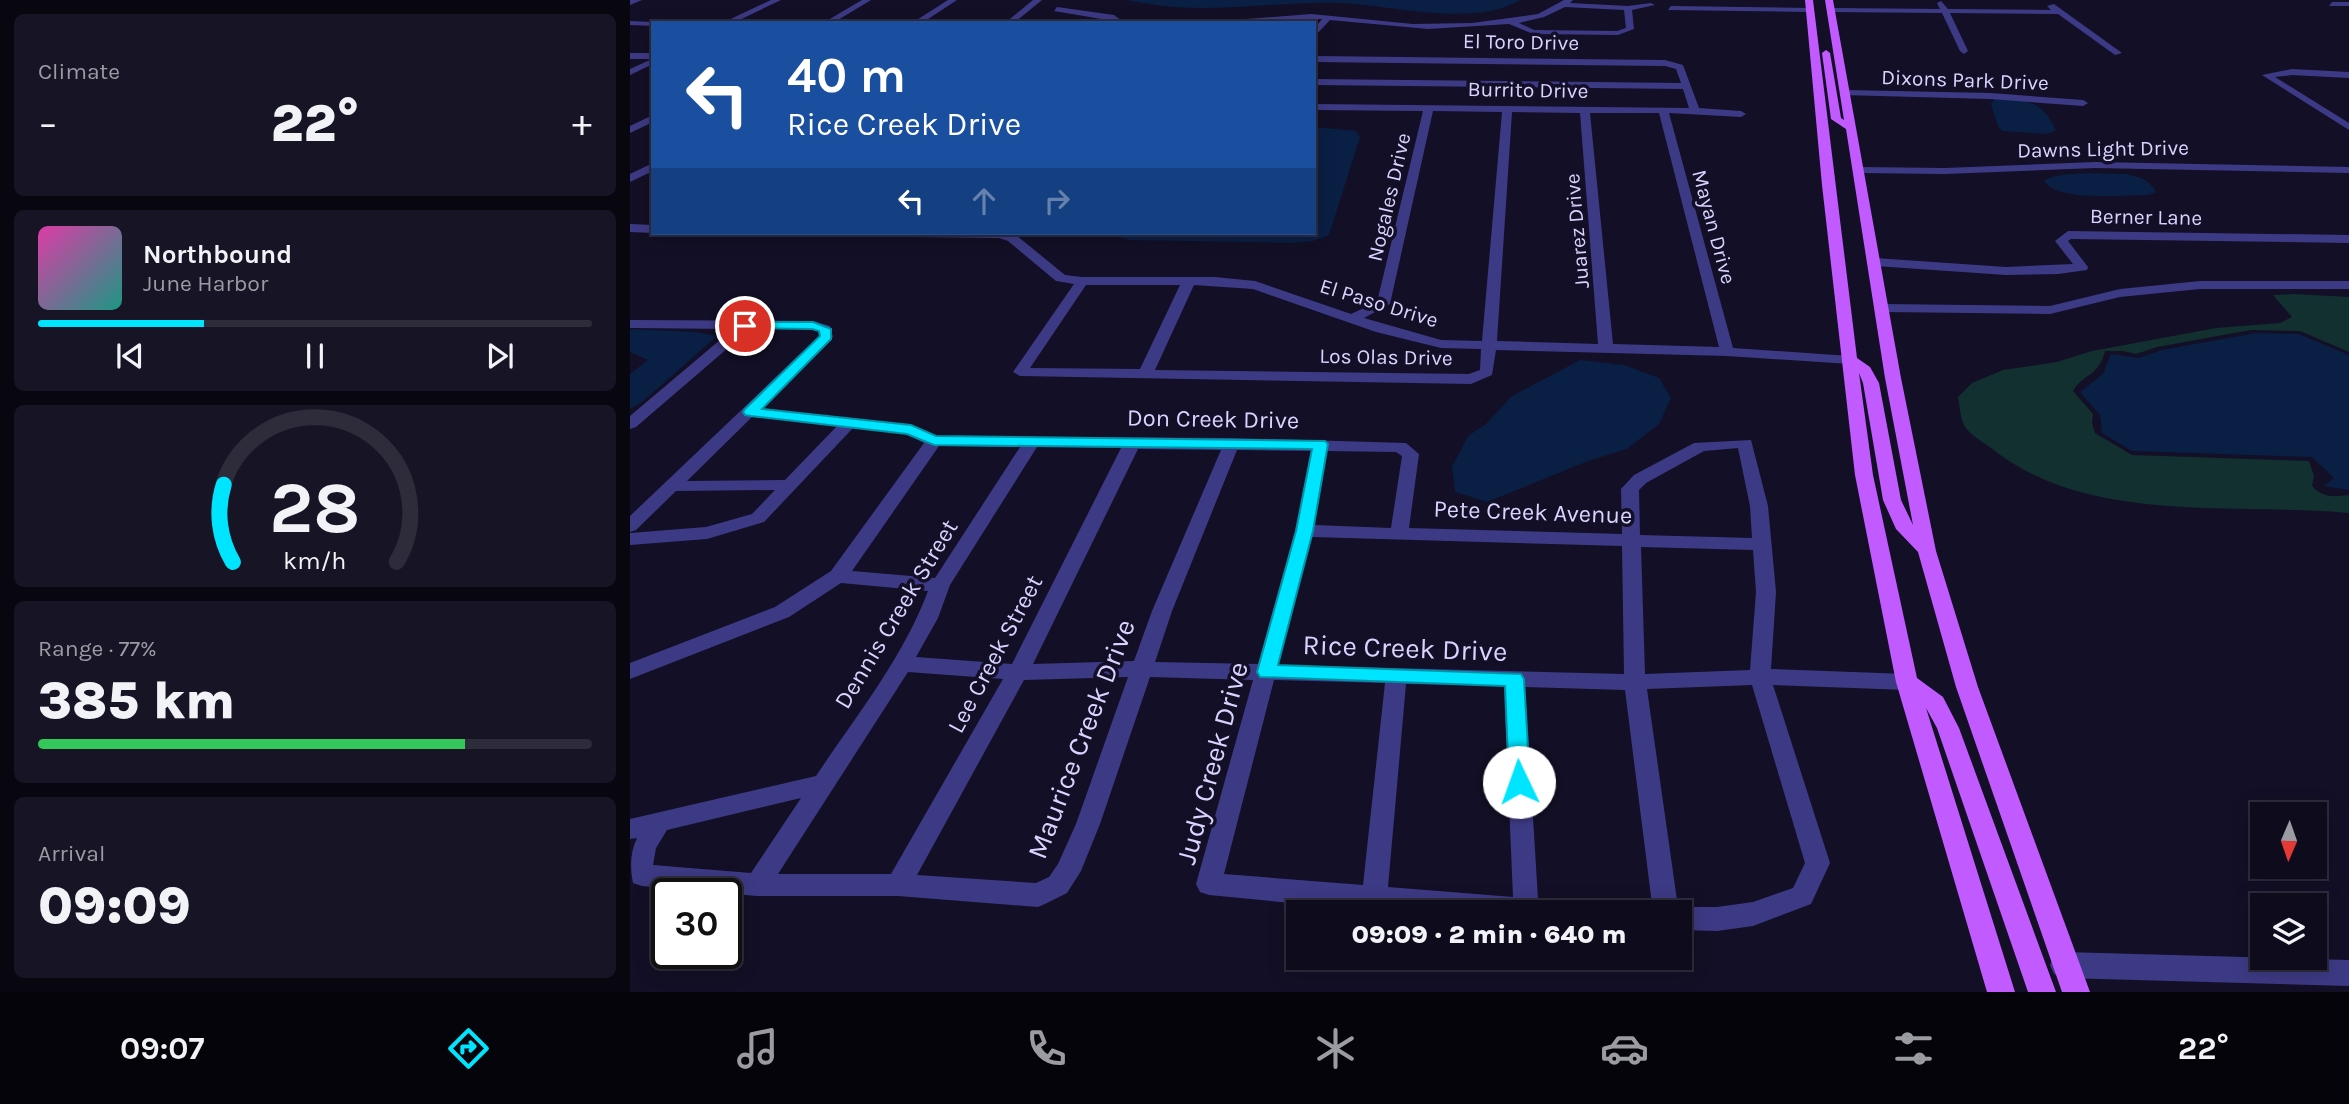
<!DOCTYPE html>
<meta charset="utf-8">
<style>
body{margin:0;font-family:Karla,sans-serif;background:#171425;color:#f1f3f6;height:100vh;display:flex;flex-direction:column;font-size:26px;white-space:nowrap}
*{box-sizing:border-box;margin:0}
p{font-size:23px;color:#9b9ba3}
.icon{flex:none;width:38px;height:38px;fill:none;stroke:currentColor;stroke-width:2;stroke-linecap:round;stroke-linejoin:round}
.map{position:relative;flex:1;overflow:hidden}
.sheet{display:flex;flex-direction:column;gap:14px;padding:14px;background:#08060f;width:630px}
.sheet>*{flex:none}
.banner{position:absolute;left:21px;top:21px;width:665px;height:214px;border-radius:0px;box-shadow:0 4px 18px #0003,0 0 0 2px #2e2b3b;background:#1a4fa0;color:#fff;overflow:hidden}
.needle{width:46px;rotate:182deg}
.buttons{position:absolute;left:1620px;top:802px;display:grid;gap:14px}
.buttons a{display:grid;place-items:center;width:77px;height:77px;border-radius:0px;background:#0e0b1c;box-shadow:0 4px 18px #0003,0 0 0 2px #2e2b3b;font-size:35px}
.speed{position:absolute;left:21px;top:878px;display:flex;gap:14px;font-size:35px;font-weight:700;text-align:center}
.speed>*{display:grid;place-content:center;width:91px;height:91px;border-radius:50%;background:#0e0b1c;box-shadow:0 4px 18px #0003,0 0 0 2px #2e2b3b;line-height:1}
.speed .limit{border:4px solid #111;border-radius:10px;background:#fff;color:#111}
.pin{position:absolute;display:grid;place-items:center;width:60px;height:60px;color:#fff;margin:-30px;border:4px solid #fff;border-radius:50%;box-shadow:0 2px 7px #0007}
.me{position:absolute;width:77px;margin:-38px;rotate:357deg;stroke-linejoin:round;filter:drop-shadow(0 0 5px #0008)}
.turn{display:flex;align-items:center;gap:24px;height:147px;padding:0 21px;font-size:32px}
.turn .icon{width:91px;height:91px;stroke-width:2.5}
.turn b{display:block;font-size:49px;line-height:60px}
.lanes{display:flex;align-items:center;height:66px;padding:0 21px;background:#0003;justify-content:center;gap:35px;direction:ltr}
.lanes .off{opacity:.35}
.big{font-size:52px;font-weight:800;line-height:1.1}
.sheet .tile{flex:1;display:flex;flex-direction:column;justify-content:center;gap:10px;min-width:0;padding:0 24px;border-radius:10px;background:#171425}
.sheet .dial{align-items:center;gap:0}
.dial svg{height:182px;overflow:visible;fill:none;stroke:#2e2b3b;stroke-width:7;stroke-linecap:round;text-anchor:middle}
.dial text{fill:#f1f3f6;stroke:none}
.song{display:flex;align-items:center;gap:21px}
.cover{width:84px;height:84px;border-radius:10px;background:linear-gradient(135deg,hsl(320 70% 55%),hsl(170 70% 35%))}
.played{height:7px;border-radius:4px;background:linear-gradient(90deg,#00e5ff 30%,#2e2b3b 30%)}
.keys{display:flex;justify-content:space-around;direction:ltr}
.heat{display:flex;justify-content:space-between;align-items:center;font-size:38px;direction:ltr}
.charge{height:10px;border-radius:5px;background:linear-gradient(90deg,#34c759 77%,#2e2b3b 0)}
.trip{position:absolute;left:656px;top:900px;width:406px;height:70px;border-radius:0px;background:#0e0b1c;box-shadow:0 4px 18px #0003,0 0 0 2px #2e2b3b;font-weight:800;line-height:70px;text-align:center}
.tab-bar{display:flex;height:112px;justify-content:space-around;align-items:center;background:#06040b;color:#9b9ba3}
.tab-bar .icon{width:49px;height:49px}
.tab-bar .selected{color:#00e5ff}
.tab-bar b{font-size:32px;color:#f1f3f6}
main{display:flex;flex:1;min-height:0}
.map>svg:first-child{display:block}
.green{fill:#12302f}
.water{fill:#0a1f44}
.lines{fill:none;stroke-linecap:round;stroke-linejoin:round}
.minor{fill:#3d3a85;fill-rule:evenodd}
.major{fill:#c25bff;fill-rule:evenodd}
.route{fill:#00e5ff;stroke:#0095a6;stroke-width:2}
.labels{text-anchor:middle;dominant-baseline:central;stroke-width:7;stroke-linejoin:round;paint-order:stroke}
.far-street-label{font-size:21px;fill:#d9d4ff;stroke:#130f26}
.street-label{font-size:24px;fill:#d9d4ff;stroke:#130f26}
.near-street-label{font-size:28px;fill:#d9d4ff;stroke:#130f26}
</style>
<main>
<section class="sheet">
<div class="tile"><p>Climate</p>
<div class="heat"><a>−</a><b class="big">22°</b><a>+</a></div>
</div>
<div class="tile">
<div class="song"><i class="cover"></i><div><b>Northbound</b><p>June Harbor</p></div></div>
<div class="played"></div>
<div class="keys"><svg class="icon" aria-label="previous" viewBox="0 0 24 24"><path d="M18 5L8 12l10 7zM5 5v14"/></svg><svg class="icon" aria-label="pause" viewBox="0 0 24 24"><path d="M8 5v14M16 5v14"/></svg><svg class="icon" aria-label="next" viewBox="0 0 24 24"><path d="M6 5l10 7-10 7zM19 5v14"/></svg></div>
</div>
<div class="tile dial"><svg viewBox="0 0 100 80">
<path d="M14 69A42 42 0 1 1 86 69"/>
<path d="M14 69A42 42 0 0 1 10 35" stroke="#00e5ff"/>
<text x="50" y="56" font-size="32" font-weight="700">28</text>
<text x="50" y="72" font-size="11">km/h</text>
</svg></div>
<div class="tile"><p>Range · 77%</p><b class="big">385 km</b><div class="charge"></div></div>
<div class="tile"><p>Arrival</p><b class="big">09:09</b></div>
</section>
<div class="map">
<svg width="1719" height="992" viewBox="0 0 1719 992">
<rect width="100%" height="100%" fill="#130f26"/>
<path class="green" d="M 1664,294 L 1719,297 L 1719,352 L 1670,331 L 1621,330 L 1527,347 L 1506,354 L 1493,351 L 1475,351 C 1468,378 1453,373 1443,391 L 1463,414 L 1462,423 L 1465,433 L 1502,455 L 1679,461 L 1684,476 L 1682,486 C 1693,498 1704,497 1719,495 L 1719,513 C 1603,502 1458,526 1361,448 C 1353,442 1342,436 1336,428 C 1330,421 1330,406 1328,397 L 1342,383 L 1373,370 L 1427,362 L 1462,351 L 1586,328 L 1650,323 L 1662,317 L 1643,295 Z"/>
<g class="water">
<path d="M 496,0 L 890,0 C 844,28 761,5 710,3 C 662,1 613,9 565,8 C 542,8 519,4 496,0 Z"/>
<path d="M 1365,99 C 1397,100 1412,99 1426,131 L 1415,134 L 1372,131 L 1368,126 L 1361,104 Z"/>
<polygon points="684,127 726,131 730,137 699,235 683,241 664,243 499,240 472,233 684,233"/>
<path d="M 1497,174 C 1510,177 1520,180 1526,192 L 1519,195 C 1494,195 1428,202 1414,181 C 1428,170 1478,174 1497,174 Z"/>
<polygon points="0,329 65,332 87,336 12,402 0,409 0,374 18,360 0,352"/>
<polygon points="1626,333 1669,334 1719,355 1719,490 1694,486 1704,478 1682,457 1502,451 1472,433 1470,415 1450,392 1473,374 1481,354 1509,358 1532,350"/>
<polygon points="950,360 994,365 1029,378 1041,398 1029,424 997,449 958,461 857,502 825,492 822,467 838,436 856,424 882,396"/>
</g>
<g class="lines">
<g class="minor">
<polygon points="0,0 12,0 0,5"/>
<polygon points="141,0 151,0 103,23 92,23"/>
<polygon points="232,0 241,0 203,23 193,23"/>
<polygon points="318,0 327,0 292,23 282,23"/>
<polygon points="403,0 412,0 384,23 375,23"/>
<path d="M 934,0 L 943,0 L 940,3 L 998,6 L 1021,3 L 1025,5 L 1002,10 L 1004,29 L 988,35 L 903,34 L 879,24 L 798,29 L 700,20 L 684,37 L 684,29 L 692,19 L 564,23 L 681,14 L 783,24 L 842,23 L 908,14 ZM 935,7 L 994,10 L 996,28 L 987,31 L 904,30 L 889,23 L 914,17 Z"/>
<polygon points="1311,1 1318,9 1421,10 1417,6 1424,4 1492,53 1485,55 1428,14 1320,13 1338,51 1334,54 1330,51 1312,13 1202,12 1198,10 1202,8 1310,9 1307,3"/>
<polygon points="1702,2 1719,2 1719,6 1699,6"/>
<polygon points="1041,6 1180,8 1184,10 1180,12 1038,10"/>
<polygon points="427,7 484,15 495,23 424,11"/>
<polygon points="0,21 23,22 26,23 23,23 23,26 0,25"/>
<polygon points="0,53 23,53 23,64 0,75 0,69 22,59 0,59"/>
<path d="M 684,56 L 1035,60 L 1053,65 L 1069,108 L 1111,111 L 1116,114 L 1111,117 L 1039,113 L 1103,348 L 1220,356 L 1227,360 L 1220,364 L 1097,356 L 866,350 L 862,375 L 841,384 L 390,376 L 383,372 L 444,284 L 426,281 L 378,241 L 369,238 L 284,237 L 278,233 L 378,233 L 386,235 L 435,275 L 452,277 L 585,277 L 625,281 L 721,314 L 747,302 L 793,111 L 684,110 L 684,104 L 1059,108 L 1053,89 L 684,85 L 684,79 L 1051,83 L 1046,69 L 1035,66 L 684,62 ZM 803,111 L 872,112 L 852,341 L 811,340 L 734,318 L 760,304 ZM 882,112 L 950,113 L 968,344 L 867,341 ZM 960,113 L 1029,113 L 1089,347 L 983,344 ZM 456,285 L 550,285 L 510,369 L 400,368 ZM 564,285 L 623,289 L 746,332 L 811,348 L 851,349 L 850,370 L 839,374 L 525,370 Z"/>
<polygon points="1662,69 1719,72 1719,78 1662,75 1645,77 1719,123 1719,130 1632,75"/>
<polygon points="1216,90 1360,93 1453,100 1458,103 1453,106 1360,99 1213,95 1213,91"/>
<polygon points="23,115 23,122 0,133 0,126"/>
<polygon points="1465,162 1719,167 1719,173 1465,168 1315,174 1228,173 1223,170 1228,167 1315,168"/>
<polygon points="23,163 23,171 0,182 0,174"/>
<polygon points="0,224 23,225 23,233 0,232"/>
<polygon points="1438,231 1719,235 1719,243 1441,239 1438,241 1458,267 1457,270 1428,274 1376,275 1245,266 1239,262 1245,258 1376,267 1443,264 1425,241"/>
<polygon points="1570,281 1719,281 1719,289 1570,289 1490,297 1420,314 1253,312 1246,308 1253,304 1420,306 1490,289"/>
<path d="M 0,320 L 183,321 L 200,326 L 203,337 L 201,340 L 131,408 L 280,425 L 307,436 L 602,438 L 776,443 L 789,454 L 779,528 L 992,534 L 991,489 L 1004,475 L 1064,443 L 1121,440 L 1138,506 L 1146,592 L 1141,669 L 1277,674 L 1285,676 L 1288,682 L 1285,688 L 1277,690 L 1143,685 L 1200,863 L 1181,904 L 1123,926 L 1087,931 L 1050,930 L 1050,912 L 1023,912 L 995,690 L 895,687 L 908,899 L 932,904 L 936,912 L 744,911 L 579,895 L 570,892 L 566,884 L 623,680 L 520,677 L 470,824 L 451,871 L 437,893 L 417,903 L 408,907 L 268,896 L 127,896 L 12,886 L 3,883 C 0,868 0,852 7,838 L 0,839 L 0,819 L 186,776 C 226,716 273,658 298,591 L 211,583 L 159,617 L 0,679 L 0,663 L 145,607 L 201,571 L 294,443 L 276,434 L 223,428 L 134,522 L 77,539 L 0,545 L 0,533 L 76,527 L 122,514 L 145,490 L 46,491 L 6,530 L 0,532 L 0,516 L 189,336 L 188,331 L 182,329 L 120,329 L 6,427 L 0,429 L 0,416 L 103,329 L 0,328 ZM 122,417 L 207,426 L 155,480 L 57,481 ZM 309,446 L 390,447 L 305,578 L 222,571 ZM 407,447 L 491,448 L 382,664 L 286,657 L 308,618 L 320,585 ZM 1108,448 L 1120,506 L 1122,538 L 1010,535 L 1009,490 L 1016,483 L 1074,451 ZM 508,449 L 591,450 L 522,611 L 504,661 L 403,664 ZM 607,450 L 681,451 L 665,531 L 628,664 L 525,662 L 542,611 ZM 697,451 L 766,452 L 772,456 L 761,528 L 684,525 ZM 682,537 L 992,546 L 994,674 L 648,665 ZM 1011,547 L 1123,550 L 1126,592 L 1120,670 L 1015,674 ZM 278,672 L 373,679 L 261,874 L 148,874 ZM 498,677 L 446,824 L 428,864 L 419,877 L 406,883 L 287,875 L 394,680 ZM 644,680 L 755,683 L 733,885 L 594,874 ZM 776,684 L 874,686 L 883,897 L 758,887 ZM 1122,685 L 1175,863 L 1163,888 L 1123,902 L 1087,907 L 1048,907 L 1017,689 ZM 171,798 L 121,873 L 23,865 L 26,848 L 37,830 Z"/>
<polygon points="1434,952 1719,960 1719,986 1434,978 1424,974 1420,965 1424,956"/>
</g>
<polygon class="major" points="1175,0 1183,0 1227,358 1240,367 1249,383 1271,500 1283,525 1255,378 1216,129 1201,119 1192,53 1196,50 1200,53 1211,118 1214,120 1195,0 1203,0 1271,378 1306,551 1348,687 1460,992 1432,992 1326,687 1288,552 1266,529 1253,500 1233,383 1229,373 1243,475 1287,678 1313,697 1329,728 1426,992 1398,992 1307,728 1296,708 1385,992 1357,992 1266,682 1225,475 1192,185"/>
</g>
<polygon class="route" points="115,322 183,322 201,329 201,339 132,409 281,425 306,436 695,441 698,444 683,531 648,665 891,674 894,679 900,782 897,788 889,791 882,788 879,782 875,686 630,677 627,672 666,531 682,449 304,445 277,434 121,416 115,415 113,412 115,409 190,336 189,331 182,329 110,328 108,326"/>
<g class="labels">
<g class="far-street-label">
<text transform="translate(891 42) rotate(1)">El Toro Drive</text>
<text transform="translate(1335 80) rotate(2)">Dixons Park Drive</text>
<text transform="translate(898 90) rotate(1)">Burrito Drive</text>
<text transform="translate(1473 149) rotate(-1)">Dawns Light Drive</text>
<text transform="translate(759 197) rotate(-77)">Nogales Drive</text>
<text transform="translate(1516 217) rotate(1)">Berner Lane</text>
<text transform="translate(1084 227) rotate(75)">Mayan Drive</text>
<text transform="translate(947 231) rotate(-95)">Juarez Drive</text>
<text transform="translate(749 303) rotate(17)">El Paso Drive</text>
<text transform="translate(756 357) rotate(1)">Los Olas Drive</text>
</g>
<g class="street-label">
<text transform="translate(583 419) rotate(1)">Don Creek Drive</text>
<text transform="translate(903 512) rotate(2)">Pete Creek Avenue</text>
<text transform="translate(266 614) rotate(-59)">Dennis Creek Street</text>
<text transform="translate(365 654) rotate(-62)">Lee Creek Street</text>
</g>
<g class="near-street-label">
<text transform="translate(775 648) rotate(2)">Rice Creek Drive</text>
<text transform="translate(451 739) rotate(-69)">Maurice Creek Drive</text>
<text transform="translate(582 763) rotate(-75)">Judy Creek Drive</text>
</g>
</g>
</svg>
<div class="buttons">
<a><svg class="needle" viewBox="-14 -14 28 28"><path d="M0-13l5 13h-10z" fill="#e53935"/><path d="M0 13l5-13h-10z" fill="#9b9ba3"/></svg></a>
<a><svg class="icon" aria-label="layers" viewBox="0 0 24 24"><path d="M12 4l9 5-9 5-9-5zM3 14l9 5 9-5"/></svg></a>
</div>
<div class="speed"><div class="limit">30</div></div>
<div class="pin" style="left:115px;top:326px;background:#d93025"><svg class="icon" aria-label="arrive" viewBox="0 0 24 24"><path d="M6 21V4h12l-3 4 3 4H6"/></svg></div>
<svg class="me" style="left:889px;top:782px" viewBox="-20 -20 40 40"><circle r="19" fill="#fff"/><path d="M0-13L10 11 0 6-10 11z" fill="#00e5ff"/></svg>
<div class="trip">09:09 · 2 min · 640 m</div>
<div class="banner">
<div class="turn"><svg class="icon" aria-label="left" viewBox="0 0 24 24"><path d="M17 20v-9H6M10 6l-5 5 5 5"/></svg><div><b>40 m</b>Rice Creek Drive</div></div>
<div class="lanes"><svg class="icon" aria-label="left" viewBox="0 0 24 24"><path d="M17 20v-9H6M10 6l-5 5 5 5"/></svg><svg class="icon off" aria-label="ahead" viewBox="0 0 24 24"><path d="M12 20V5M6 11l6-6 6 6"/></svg><svg class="icon off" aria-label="right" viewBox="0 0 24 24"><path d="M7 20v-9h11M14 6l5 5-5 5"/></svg></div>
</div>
</div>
</main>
<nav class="tab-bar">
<b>09:07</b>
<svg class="icon selected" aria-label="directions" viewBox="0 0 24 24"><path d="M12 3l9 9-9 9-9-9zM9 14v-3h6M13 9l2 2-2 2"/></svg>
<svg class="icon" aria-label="music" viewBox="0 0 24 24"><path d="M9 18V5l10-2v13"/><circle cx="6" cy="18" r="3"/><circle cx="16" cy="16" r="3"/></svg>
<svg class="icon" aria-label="phone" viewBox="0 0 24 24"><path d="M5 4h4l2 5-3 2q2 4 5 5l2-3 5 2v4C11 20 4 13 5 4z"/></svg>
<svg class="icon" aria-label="climate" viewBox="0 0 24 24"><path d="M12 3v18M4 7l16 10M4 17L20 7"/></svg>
<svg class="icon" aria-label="car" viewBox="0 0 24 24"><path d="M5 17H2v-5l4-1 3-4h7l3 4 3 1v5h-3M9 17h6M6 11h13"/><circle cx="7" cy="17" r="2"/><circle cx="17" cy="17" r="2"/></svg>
<svg class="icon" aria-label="filters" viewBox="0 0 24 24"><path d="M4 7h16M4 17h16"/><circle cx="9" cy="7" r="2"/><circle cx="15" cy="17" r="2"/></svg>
<b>22°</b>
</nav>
